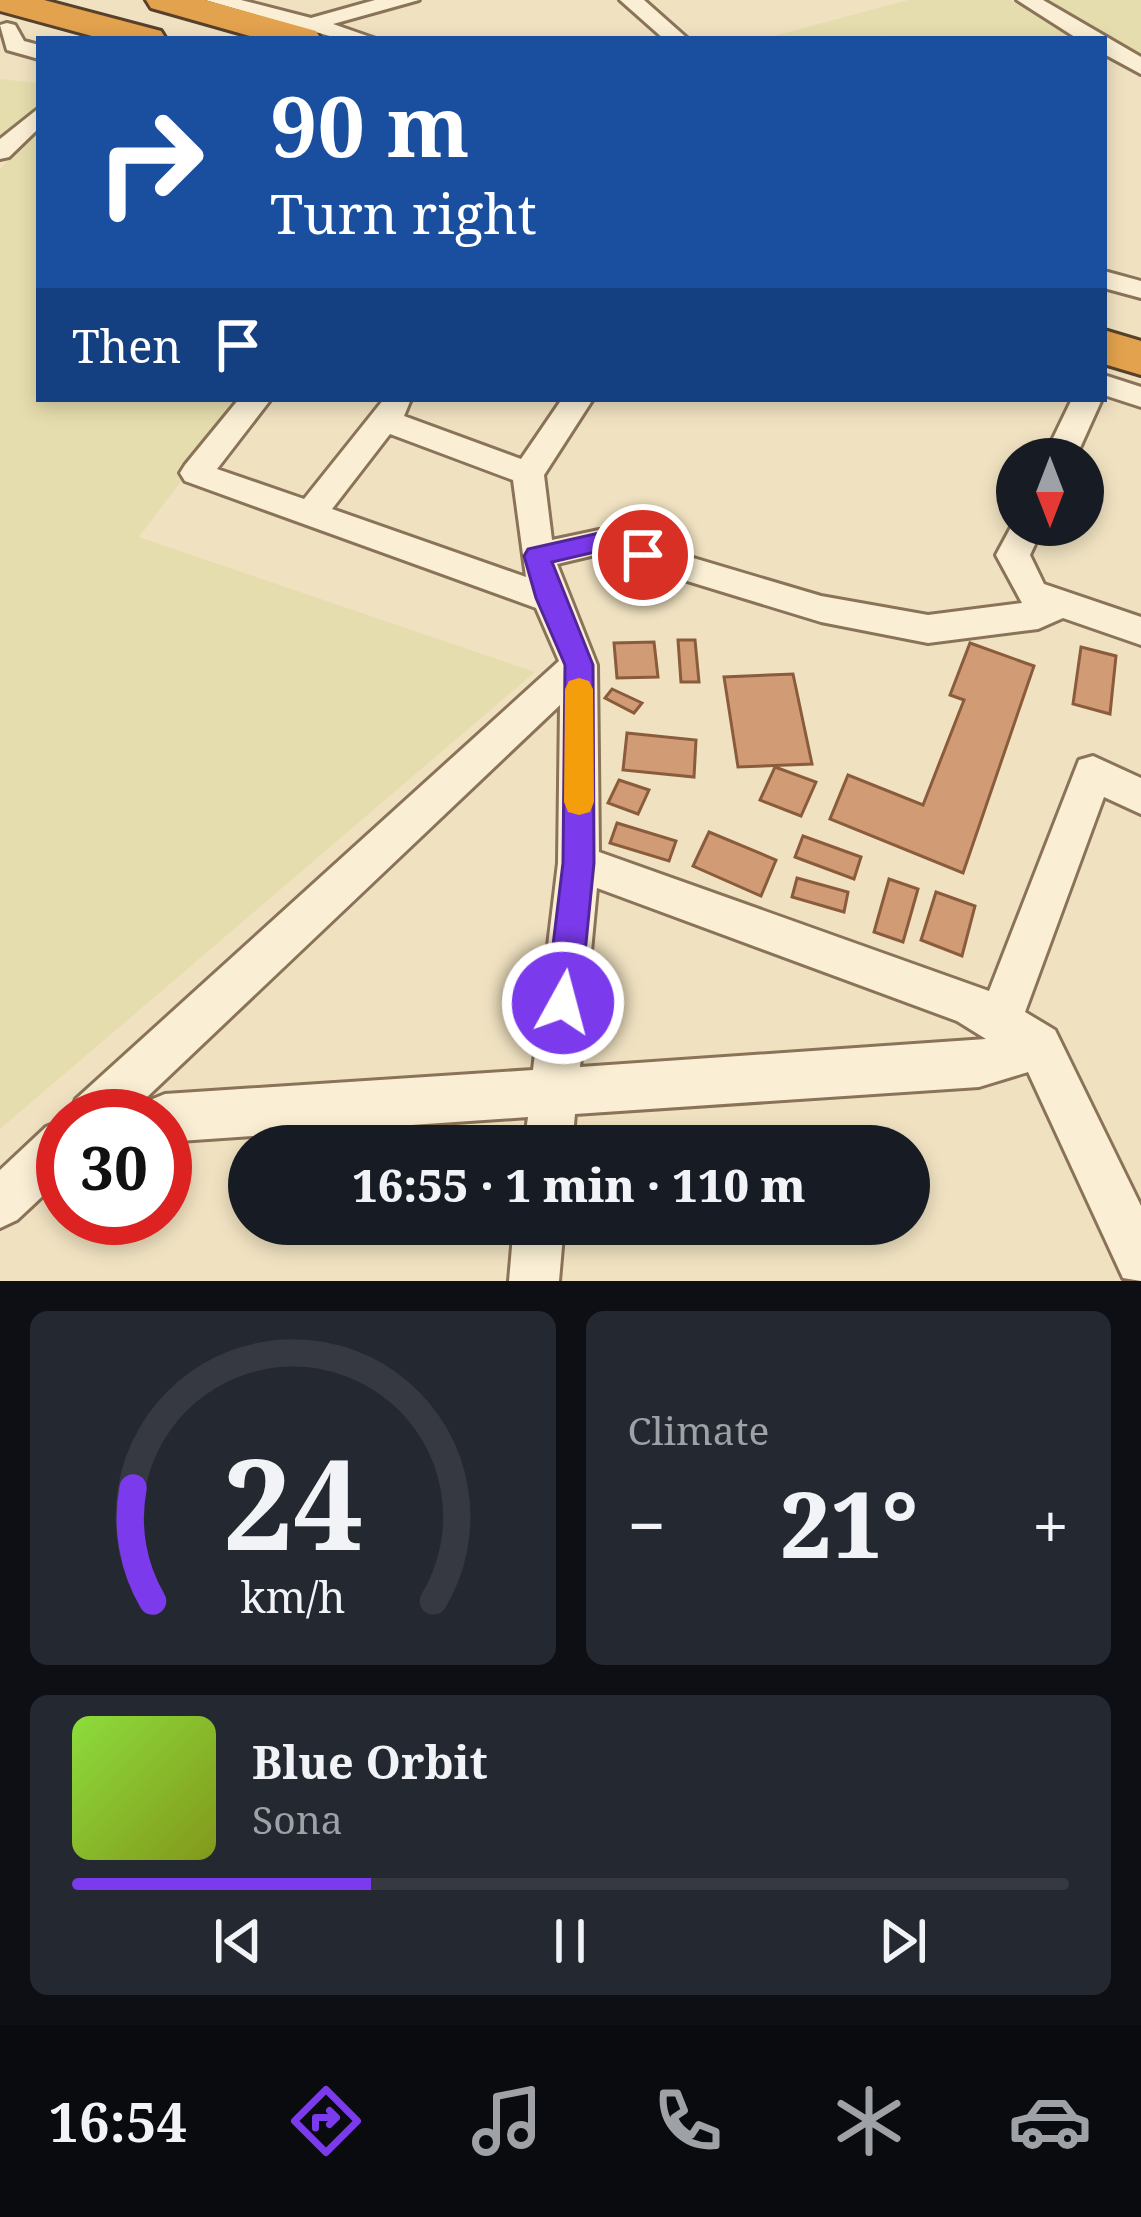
<!DOCTYPE html>
<meta charset="utf-8">
<style>
body{margin:0;font-family:"Noto Serif",serif;background:#242831;color:#f1f3f6;height:100vh;display:flex;flex-direction:column;font-size:45px;white-space:nowrap}
*{box-sizing:border-box;margin:0}
p{font-size:39px;color:#9ea1a6}
.icon{flex:none;width:66px;height:66px;fill:none;stroke:currentColor;stroke-width:2;stroke-linecap:round;stroke-linejoin:round}
.map{position:relative;height:1281px;overflow:hidden}
.panel{display:flex;flex-direction:column;gap:30px;padding:30px;background:#0d0f14;flex:1}
.panel>*{flex:none}
.hud{position:absolute;left:36px;top:36px;width:1071px;height:366px;border-radius:0px;box-shadow:0 6px 18px #0003;background:#1a4fa0;color:#fff;overflow:hidden}
.needle{width:78px;rotate:180deg}
.controls{position:absolute;left:996px;top:438px;display:grid;gap:24px}
.controls a{display:grid;place-items:center;width:108px;height:108px;border-radius:50%;background:#171b24;box-shadow:0 6px 18px #0003;font-size:60px}
.speed{position:absolute;left:36px;top:1089px;display:flex;gap:24px;font-size:60px;font-weight:700;text-align:center}
.speed>*{display:grid;place-content:center;width:156px;height:156px;border-radius:50%;background:#171b24;box-shadow:0 6px 18px #0003;line-height:1}
.speed .limit{border:18px solid #d22;background:#fff;color:#111}
.pin{position:absolute;display:grid;place-items:center;width:102px;height:102px;color:#fff;margin:-51px;border:6px solid #fff;border-radius:50%;box-shadow:0 3px 12px #0007}
.me{position:absolute;width:132px;margin:-66px;rotate:7deg;stroke-linejoin:round;filter:drop-shadow(0 0 9px #0008)}
.turn{display:flex;align-items:center;gap:42px;height:252px;padding:0 36px;font-size:54px}
.turn .icon{width:156px;height:156px;stroke-width:2.5}
.turn b{display:block;font-size:84px;line-height:102px}
.then{display:flex;align-items:center;height:114px;padding:0 36px;background:#0003;gap:24px;font-size:45px}
.big{font-size:90px;font-weight:800;line-height:1.1}
.panel .widget{flex:1;display:flex;flex-direction:column;justify-content:center;gap:18px;min-width:0;padding:0 42px;border-radius:18px;background:#242831}
.panel .dial{align-items:center;gap:0}
.dial svg{height:312px;overflow:visible;fill:none;stroke:#363941;stroke-width:7;stroke-linecap:round;text-anchor:middle}
.dial text{fill:#f1f3f6;stroke:none}
.song{display:flex;align-items:center;gap:36px}
.cover{width:144px;height:144px;border-radius:18px;background:linear-gradient(135deg,hsl(90 70% 55%),hsl(70 70% 35%))}
.played{height:12px;border-radius:6px;background:linear-gradient(90deg,#7c3aed 30%,#363941 30%)}
.keys{display:flex;justify-content:space-around;direction:ltr}
.heat{display:flex;justify-content:space-between;align-items:center;font-size:66px;direction:ltr}
.panel .tiles{flex:1;display:grid;gap:30px;grid-template-columns:1fr 1fr}
.widget:last-child{grid-column:span 2}
.trip{position:absolute;left:228px;top:1125px;width:702px;height:120px;border-radius:60px;background:#171b24;box-shadow:0 6px 18px #0003;font-weight:800;line-height:120px;text-align:center}
.tab-bar{display:flex;height:192px;justify-content:space-around;align-items:center;background:#090b0e;color:#9ea1a6}
.tab-bar .icon{width:84px;height:84px}
.tab-bar .on{color:#7c3aed}
.tab-bar b{font-size:54px;color:#f1f3f6}
.map>svg:first-child{display:block}
.farmland{fill:#e6ddae}
.building{fill:#d09b75;stroke:#8a5c3c;stroke-width:3}
.lines{fill:none;stroke-linecap:round;stroke-linejoin:round}
.street-casing{stroke:#8a7358;stroke-width:6}
.highway-casing{stroke:#57412c;stroke-width:6}
.street{fill:#faefd4;fill-rule:evenodd}
.highway{fill:#e3a24d;fill-rule:evenodd}
.route{fill:#7c3aed;stroke:#51269a;stroke-width:3}
.slow{fill:#f59e0b}
</style>
<div class="map">
<svg width="1141" height="1281" viewBox="0 0 1141 1281">
<rect width="100%" height="100%" fill="#f0e2c1"/>
<g class="farmland">
<polygon points="908,0 1010,0 1076,39 888,39 882,35 868,39 763,39"/>
<polygon points="1039,0 1141,0 1141,61 1067,18"/>
<polygon points="0,79 39,83 39,399 243,399 139,537 535,672 0,1129 0,169 10,159 0,157"/>
</g>
<g class="building">
<polygon points="678,640 695,640 699,682 681,682"/>
<polygon points="654,642 658,677 617,678 614,643"/>
<polygon points="970,643 1034,666 963,873 830,819 848,775 923,805 964,700 950,695"/>
<polygon points="1081,647 1116,656 1110,714 1073,704"/>
<polygon points="793,674 812,764 738,767 724,677"/>
<polygon points="612,689 642,703 634,713 605,698"/>
<polygon points="627,733 696,740 694,777 623,770"/>
<polygon points="775,767 816,782 801,816 760,800"/>
<polygon points="619,780 649,790 638,814 608,803"/>
<polygon points="617,823 676,841 669,861 610,843"/>
<polygon points="709,832 776,860 761,896 693,866"/>
<polygon points="803,836 861,857 854,879 795,857"/>
<polygon points="797,878 848,892 844,912 792,897"/>
<polygon points="889,879 918,889 903,942 874,932"/>
<polygon points="936,892 975,906 962,956 921,940"/>
</g>
<g class="lines">
<defs>
<g id="street">
<polygon points="205,0 241,0 311,18 375,0 419,0 333,24 376,39 340,39"/>
<polygon points="620,0 644,0 688,39 664,39"/>
<polygon points="1017,0 1043,0 1141,57 1141,74 1104,54 1104,39 1078,39"/>
<polygon points="7,23 15,25 24,41 39,45 39,59 7,50 0,25"/>
<polygon points="39,108 39,128 9,157 0,159 0,139"/>
<polygon points="1104,271 1141,281 1141,298 1104,288"/>
<polygon points="1104,375 1141,387 1141,407 1104,395"/>
<path d="M 239,399 L 271,399 L 217,469 L 304,499 L 384,399 L 411,399 L 404,416 L 521,459 L 562,399 L 593,399 L 544,475 L 552,540 L 599,530 L 821,596 L 928,615 L 1022,603 L 996,555 L 1017,516 L 1017,525 L 1044,525 L 1030,555 L 1044,584 L 1141,617 L 1141,645 L 1063,618 L 1038,629 L 928,643 L 821,622 L 599,554 L 557,564 L 597,665 L 599,852 L 989,991 L 1079,760 L 1093,756 L 1141,778 L 1141,814 L 1104,797 L 1025,1012 L 1055,1030 L 1141,1206 L 1141,1281 L 1123,1278 L 1028,1072 L 979,1087 L 575,1114 L 572,1146 L 524,1146 L 528,1117 L 165,1142 L 165,1116 L 142,1116 L 148,1101 L 165,1094 L 533,1070 L 558,863 L 560,705 L 127,1116 L 69,1116 L 76,1099 L 559,661 L 536,608 L 185,481 L 180,473 L 185,465 ZM 390,434 L 513,480 L 526,577 L 332,509 ZM 597,888 L 957,1021 L 986,1039 L 580,1067 Z"/>
<polygon points="1072,399 1102,399 1075,459 1043,459"/>
<polygon points="63,1120 63,1177 17,1220 0,1228 0,1170 46,1127"/>
<polygon points="514,1224 564,1224 559,1281 509,1281"/>
</g>
<g id="highway">
<polygon points="0,0 44,0 161,31 166,39 103,39 0,11"/>
<polygon points="146,0 205,0 316,31 321,39 260,39 151,8"/>
<polygon points="1104,330 1141,341 1141,375 1104,364"/>
</g>
</defs>
<use href="#street" class="street-casing"/>
<use href="#highway" class="highway-casing"/>
<use href="#street" class="street"/>
<use href="#highway" class="highway"/>
</g>
<polygon class="route" points="599,533 652,548 656,555 643,564 599,551 552,562 593,665 594,863 580,1003 575,1014 563,1019 551,1014 546,1003 563,863 565,665 536,598 524,556 528,549"/>
<polygon class="slow" points="579,678 589,681 593,689 594,802 590,812 579,815 568,812 564,802 565,689 569,681"/>
</svg>
<div class="controls">
<a><svg class="needle" viewBox="-14 -14 28 28"><path d="M0-13l5 13h-10z" fill="#e53935"/><path d="M0 13l5-13h-10z" fill="#9ea1a6"/></svg></a>
</div>
<div class="speed"><div class="limit">30</div></div>
<div class="pin" style="left:643px;top:555px;background:#d93025"><svg class="icon" aria-label="arrive" viewBox="0 0 24 24"><path d="M6 21V4h12l-3 4 3 4H6"/></svg></div>
<svg class="me" style="left:563px;top:1003px" viewBox="-20 -20 40 40"><circle r="17" fill="#7c3aed" stroke="#fff" stroke-width="3"/><path d="M0-11L8 9 0 5-8 9z" fill="#fff"/></svg>
<div class="trip">16:55 · 1 min · 110 m</div>
<div class="hud">
<div class="turn"><svg class="icon" aria-label="right" viewBox="0 0 24 24"><path d="M7 20v-9h11M14 6l5 5-5 5"/></svg><div><b>90 m</b>Turn right</div></div>
<div class="then">Then<svg class="icon" aria-label="arrive" viewBox="0 0 24 24"><path d="M6 21V4h12l-3 4 3 4H6"/></svg></div>
</div>
</div>
<section class="panel">
<div class="tiles">
<div class="widget dial"><svg viewBox="0 0 100 80">
<path d="M14 69A42 42 0 1 1 86 69"/>
<path d="M14 69A42 42 0 0 1 9 40" stroke="#7c3aed"/>
<text x="50" y="56" font-size="32" font-weight="700">24</text>
<text x="50" y="72" font-size="11">km/h</text>
</svg></div>
<div class="widget"><p>Climate</p>
<div class="heat"><a>−</a><b class="big">21°</b><a>+</a></div>
</div>
<div class="widget">
<div class="song"><i class="cover"></i><div><b>Blue Orbit</b><p>Sona</p></div></div>
<div class="played"></div>
<div class="keys"><svg class="icon" aria-label="previous" viewBox="0 0 24 24"><path d="M18 5L8 12l10 7zM5 5v14"/></svg><svg class="icon" aria-label="pause" viewBox="0 0 24 24"><path d="M8 5v14M16 5v14"/></svg><svg class="icon" aria-label="next" viewBox="0 0 24 24"><path d="M6 5l10 7-10 7zM19 5v14"/></svg></div>
</div>
</div>
</section>
<nav class="tab-bar">
<b>16:54</b>
<svg class="icon on" aria-label="directions" viewBox="0 0 24 24"><path d="M12 3l9 9-9 9-9-9zM9 14v-3h6M13 9l2 2-2 2"/></svg>
<svg class="icon" aria-label="music" viewBox="0 0 24 24"><path d="M9 18V5l10-2v13"/><circle cx="6" cy="18" r="3"/><circle cx="16" cy="16" r="3"/></svg>
<svg class="icon" aria-label="phone" viewBox="0 0 24 24"><path d="M5 4h4l2 5-3 2q2 4 5 5l2-3 5 2v4C11 20 4 13 5 4z"/></svg>
<svg class="icon" aria-label="climate" viewBox="0 0 24 24"><path d="M12 3v18M4 7l16 10M4 17L20 7"/></svg>
<svg class="icon" aria-label="car" viewBox="0 0 24 24"><path d="M5 17H2v-5l4-1 3-4h7l3 4 3 1v5h-3M9 17h6M6 11h13"/><circle cx="7" cy="17" r="2"/><circle cx="17" cy="17" r="2"/></svg>
</nav>
